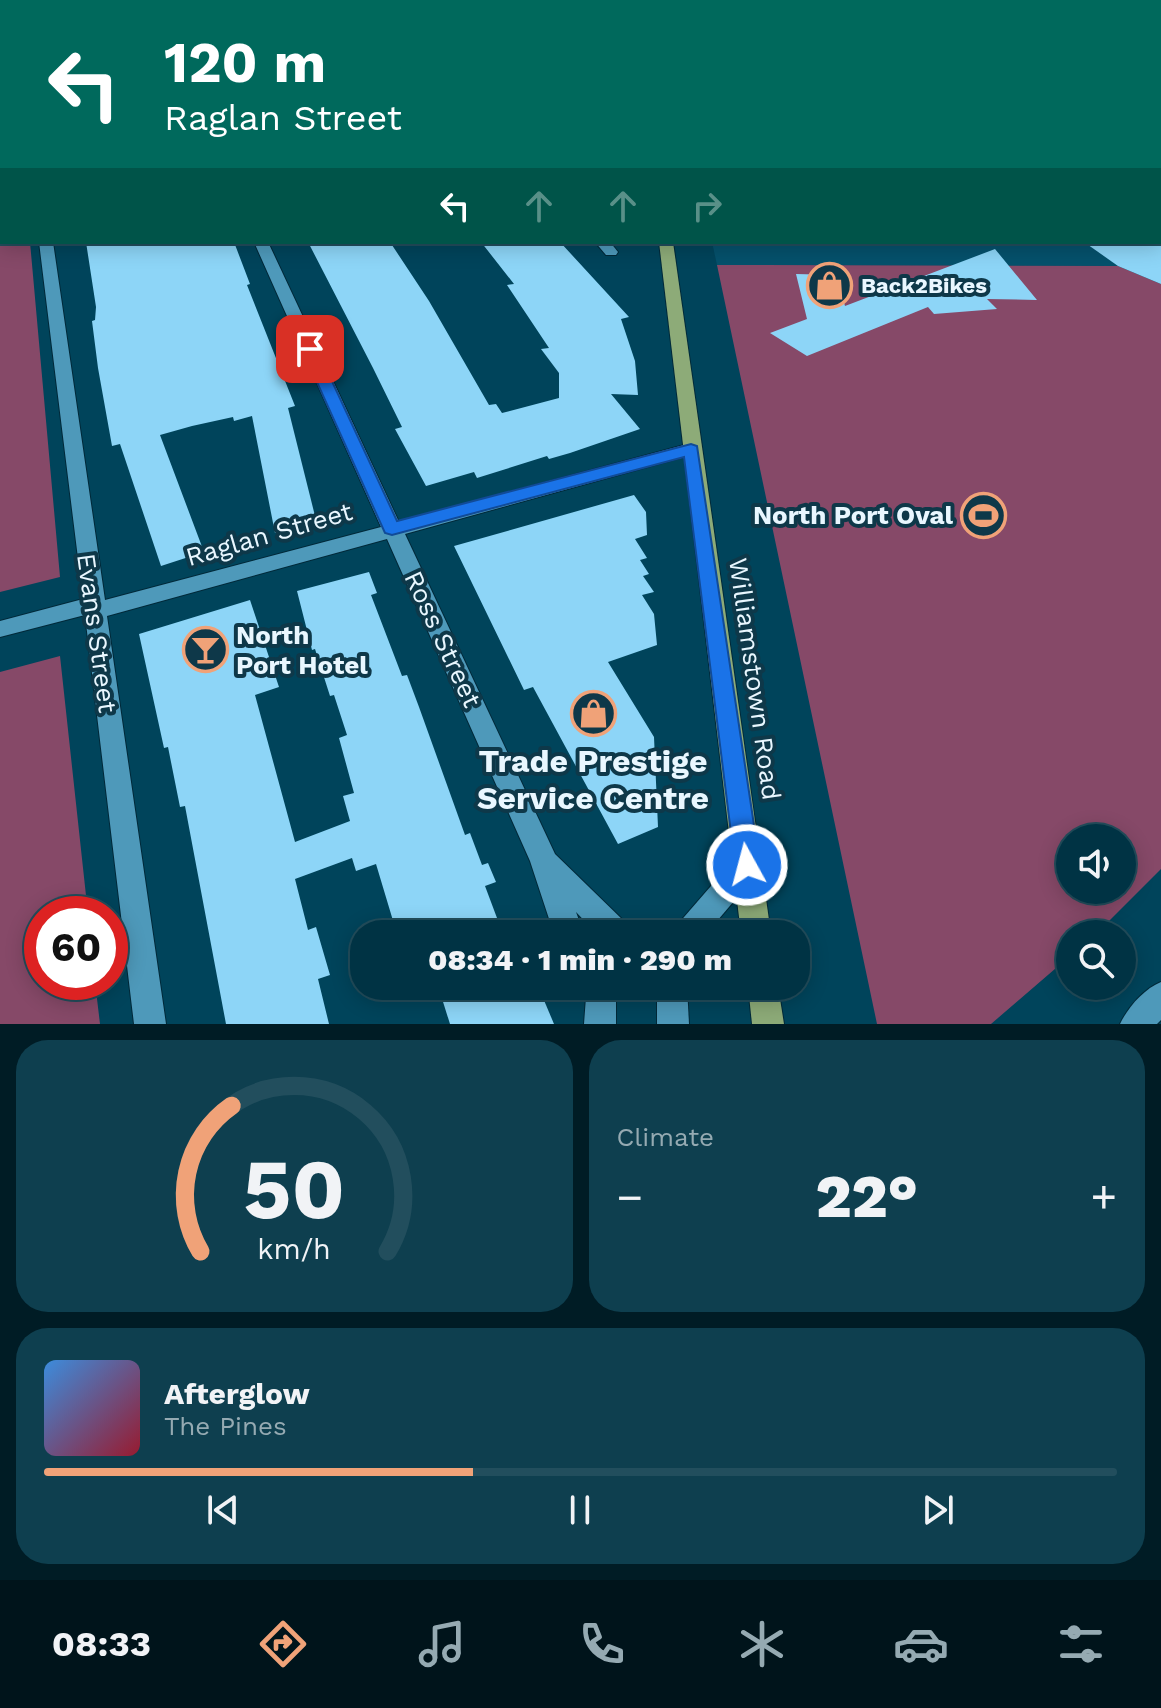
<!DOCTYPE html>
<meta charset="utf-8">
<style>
body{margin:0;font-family:"Work Sans",sans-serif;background:#0e3f4f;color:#f1f3f6;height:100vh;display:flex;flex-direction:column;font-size:30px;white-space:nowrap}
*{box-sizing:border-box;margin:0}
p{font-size:26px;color:#95aab2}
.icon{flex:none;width:44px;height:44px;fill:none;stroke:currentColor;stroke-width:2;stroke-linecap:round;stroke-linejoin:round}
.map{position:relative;height:1024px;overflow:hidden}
.side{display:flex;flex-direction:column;gap:16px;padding:16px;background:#001c25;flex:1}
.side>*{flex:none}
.hud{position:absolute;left:0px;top:0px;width:1162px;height:244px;box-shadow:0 4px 20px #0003,0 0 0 2px #224e5d;background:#00695c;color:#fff;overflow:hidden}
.fabs{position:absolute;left:1056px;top:824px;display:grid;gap:16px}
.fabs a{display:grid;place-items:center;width:80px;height:80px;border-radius:50%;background:#034;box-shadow:0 4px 20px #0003,0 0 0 2px #224e5d;font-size:40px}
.speed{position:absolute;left:24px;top:896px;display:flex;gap:16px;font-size:40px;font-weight:700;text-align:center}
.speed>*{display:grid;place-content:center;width:104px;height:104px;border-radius:50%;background:#034;box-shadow:0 4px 20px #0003,0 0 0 2px #224e5d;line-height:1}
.speed .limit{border:12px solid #d22;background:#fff;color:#111}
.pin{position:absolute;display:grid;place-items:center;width:68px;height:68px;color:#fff;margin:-34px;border-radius:16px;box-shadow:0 4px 12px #0006}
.me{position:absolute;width:88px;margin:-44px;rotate:353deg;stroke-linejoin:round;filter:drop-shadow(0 0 6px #0008)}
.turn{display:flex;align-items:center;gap:28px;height:168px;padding:0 32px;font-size:36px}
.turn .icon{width:104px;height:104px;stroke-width:2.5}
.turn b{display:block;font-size:56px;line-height:68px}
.lanes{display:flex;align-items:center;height:76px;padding:0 32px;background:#0003;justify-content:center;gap:40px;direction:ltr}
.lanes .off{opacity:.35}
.big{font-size:60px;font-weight:800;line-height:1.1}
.side .tile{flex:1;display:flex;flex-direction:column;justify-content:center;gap:12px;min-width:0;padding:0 28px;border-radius:32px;background:#0e3f4f}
.side .dial{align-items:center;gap:0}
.dial svg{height:208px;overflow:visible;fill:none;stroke:#224e5d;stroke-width:7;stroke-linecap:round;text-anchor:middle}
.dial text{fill:#f1f3f6;stroke:none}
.song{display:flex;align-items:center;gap:24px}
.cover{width:96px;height:96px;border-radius:12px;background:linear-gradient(135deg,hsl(210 70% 55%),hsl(350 70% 35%))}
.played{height:8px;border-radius:4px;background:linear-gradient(90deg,#f0a278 40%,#224e5d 40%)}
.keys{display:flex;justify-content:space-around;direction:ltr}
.heat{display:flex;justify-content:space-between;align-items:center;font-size:44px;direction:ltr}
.side .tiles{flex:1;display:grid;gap:16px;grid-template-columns:1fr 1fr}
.tile:last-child{grid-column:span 2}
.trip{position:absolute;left:350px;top:920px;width:460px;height:80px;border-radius:32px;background:#034;box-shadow:0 4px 20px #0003,0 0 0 2px #224e5d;font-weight:800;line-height:80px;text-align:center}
.dock{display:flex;height:128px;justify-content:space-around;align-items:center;background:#00141b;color:#95aab2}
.dock .icon{width:56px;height:56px}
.dock .current{color:#f0a278}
.dock b{font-size:36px;color:#f1f3f6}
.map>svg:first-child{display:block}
.built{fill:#05516c}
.green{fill:#864968;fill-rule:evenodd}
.building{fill:#8dd5f7}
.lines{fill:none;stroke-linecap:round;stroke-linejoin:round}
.street-casing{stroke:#002939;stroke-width:2}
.secondary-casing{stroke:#002939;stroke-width:2}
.primary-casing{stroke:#002939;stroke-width:2}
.street{fill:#4e99ba;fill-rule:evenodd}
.secondary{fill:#4e99ba;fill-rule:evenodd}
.primary{fill:#8dab78;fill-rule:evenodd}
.route{fill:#1a73e8;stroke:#114b97;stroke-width:2}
.labels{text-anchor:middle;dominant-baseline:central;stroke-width:8;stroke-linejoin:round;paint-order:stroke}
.far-poi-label{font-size:22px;font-weight:bold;fill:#e9f7ff;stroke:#0e3849;text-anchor:start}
.poi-label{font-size:26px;font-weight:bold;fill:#e9f7ff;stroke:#0e3849;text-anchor:end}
.street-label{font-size:26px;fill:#e9f7ff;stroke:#0e3849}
.near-poi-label{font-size:32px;font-weight:bold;fill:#e9f7ff;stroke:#0e3849}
</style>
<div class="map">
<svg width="1161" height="1024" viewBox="0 0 1161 1024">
<rect width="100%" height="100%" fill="#00445b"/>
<polygon class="built" points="666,0 1161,0 1161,284 1118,266 717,265 712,242 1160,242 1160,2"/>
<g class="green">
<polygon points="0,140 2,242 30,242 60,577 0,592"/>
<path d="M 717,265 L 1118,266 L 1161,284 L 1161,869 L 1096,934 L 1070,934 L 1070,956 L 991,1024 L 877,1024 ZM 1070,838 L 1122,838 L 1122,890 L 1070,890 Z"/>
<polygon points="60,656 88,914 42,914 42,982 95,982 100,1024 0,1024 0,672"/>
</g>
<g class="building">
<polygon points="86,242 234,242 250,284 247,285 295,406 288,408 317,524 275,533 252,416 234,421 233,417 192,426 160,435 204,552 161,566 120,444 112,446 98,368 92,321 95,320 96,307"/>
<polygon points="308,242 390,242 429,301 489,405 496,404 502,413 559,398 559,373 541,349 549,348 507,285 514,284 481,242 560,242 629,317 621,319 635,361 638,395 611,394 640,429 570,453 549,459 547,456 477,478 474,472 426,486 395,429 402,427 373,368"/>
<polygon points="1084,242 1161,242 1161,284 1118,266"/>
<polygon points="995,249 1037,300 987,299 997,309 934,314 928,307 807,356 770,333 807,319 796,274 836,275 845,306"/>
<polygon points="634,495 646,512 647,535 635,539 647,558 640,560 649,574 643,576 654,592 642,595 654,614 657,645 608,662 654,737 658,827 618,844 533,687 524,690 454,546"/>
<polygon points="369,572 377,593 371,595 402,676 407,675 419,707 465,835 470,833 482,865 488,863 496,882 485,886 503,934 397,934 376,864 356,871 352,858 295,879 308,930 316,927 330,975 318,979 329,1024 226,1024 185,806 180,807 168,747 164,748 139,634 250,600 279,687 255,695 295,842 350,821 343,796 354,793 339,738 347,735 334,695 330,696 315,649 312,650 297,591"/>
<polygon points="438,986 538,986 554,1024 450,1024"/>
</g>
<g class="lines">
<defs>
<g id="street">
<polygon points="9,0 17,0 18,2 8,2"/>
<polygon points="146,0 154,0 156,2 146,2"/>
<polygon points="242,0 250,0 252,2 242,2"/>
<polygon points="344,0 353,0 355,2 345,2"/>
<rect x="1160" y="141" width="1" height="8"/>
<polygon points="39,242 53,242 105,600 381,527 254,242 268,242 399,522 684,445 698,445 700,449 698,453 405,534 555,854 627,924 632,934 597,934 576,912 584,934 554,934 530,861 387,539 107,616 166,1024 134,1024 85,615 0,637 0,621 83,599"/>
<polygon points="595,242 610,242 618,252 616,255 606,255"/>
<polygon points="747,853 757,856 761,865 757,874 706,934 673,934 678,924 737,856"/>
<polygon points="590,986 620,986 616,997 616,1024 584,1024 586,997"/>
<polygon points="657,986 687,986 689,1024 657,1024"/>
</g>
<path id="secondary" d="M 1161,982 L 1161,1020 L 1157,1024 L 1120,1024 C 1128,1007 1144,989 1161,982 Z"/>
<g id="primary">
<polygon points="644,0 653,0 655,2 645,2"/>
<polygon points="659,242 673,242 771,934 741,934"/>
<polygon points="748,986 778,986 784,1024 752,1024"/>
</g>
</defs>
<use href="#street" class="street-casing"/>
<use href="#secondary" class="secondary-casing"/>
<use href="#primary" class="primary-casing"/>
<use href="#street" class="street"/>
<use href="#secondary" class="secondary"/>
<use href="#primary" class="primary"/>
</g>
<polygon class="route" points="310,344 317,349 397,521 691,444 697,446 760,865 756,873 747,877 739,873 735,865 684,457 392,535 385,533 302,349"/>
<defs>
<symbol id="shop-ring" viewBox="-11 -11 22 22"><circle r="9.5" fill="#0e3849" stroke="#f0a278" stroke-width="1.5"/><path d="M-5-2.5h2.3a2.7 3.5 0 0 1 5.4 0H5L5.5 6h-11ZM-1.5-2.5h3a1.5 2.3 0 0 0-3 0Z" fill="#f0a278"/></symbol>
<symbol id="stadium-ring" viewBox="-11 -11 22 22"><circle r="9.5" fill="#0e3849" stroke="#f0a278" stroke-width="1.5"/><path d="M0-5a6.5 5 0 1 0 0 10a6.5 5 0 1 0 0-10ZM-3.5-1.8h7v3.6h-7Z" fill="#f0a278"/></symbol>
<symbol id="bar-ring" viewBox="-11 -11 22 22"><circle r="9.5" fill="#0e3849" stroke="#f0a278" stroke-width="1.5"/><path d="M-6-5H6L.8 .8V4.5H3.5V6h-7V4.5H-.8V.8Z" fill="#f0a278"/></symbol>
</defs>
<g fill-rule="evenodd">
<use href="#shop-ring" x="804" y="260" width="51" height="51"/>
<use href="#stadium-ring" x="958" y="490" width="51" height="51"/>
<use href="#bar-ring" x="180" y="624" width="51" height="51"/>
<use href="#shop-ring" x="568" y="688" width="51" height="51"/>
</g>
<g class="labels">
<g class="far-poi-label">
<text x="861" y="285">Back2Bikes</text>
</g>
<g class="poi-label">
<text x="953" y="515">North Port Oval</text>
<text x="236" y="635" text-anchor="start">North<tspan x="236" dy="30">Port Hotel</tspan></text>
</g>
<g class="street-label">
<text transform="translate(269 534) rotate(-16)">Raglan Street</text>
<text transform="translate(97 633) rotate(82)">Evans Street</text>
<text transform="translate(443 639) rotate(65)">Ross Street</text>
<text transform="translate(755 679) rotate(82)">Williamstown Road</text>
</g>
<g class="near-poi-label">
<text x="593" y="761">Trade Prestige<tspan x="593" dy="37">Service Centre</tspan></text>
</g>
</g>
</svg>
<div class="fabs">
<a><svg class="icon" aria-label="sound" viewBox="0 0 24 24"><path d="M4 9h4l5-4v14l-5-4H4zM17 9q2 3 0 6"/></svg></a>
<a><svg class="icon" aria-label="search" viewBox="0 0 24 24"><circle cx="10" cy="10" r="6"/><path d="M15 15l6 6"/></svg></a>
</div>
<div class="speed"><div class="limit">60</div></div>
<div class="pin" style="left:310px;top:349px;background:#d93025"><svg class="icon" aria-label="arrive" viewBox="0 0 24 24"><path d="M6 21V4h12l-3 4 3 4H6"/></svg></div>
<svg class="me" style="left:747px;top:865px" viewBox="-20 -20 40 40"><circle r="17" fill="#1a73e8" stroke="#fff" stroke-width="3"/><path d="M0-11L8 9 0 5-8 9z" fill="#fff"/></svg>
<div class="trip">08:34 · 1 min · 290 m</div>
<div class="hud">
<div class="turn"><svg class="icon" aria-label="left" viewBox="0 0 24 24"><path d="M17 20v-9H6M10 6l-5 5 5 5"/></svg><div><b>120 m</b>Raglan Street</div></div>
<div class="lanes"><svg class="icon" aria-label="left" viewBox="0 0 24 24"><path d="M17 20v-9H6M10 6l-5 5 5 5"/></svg><svg class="icon off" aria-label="ahead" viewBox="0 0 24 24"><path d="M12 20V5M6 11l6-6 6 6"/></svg><svg class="icon off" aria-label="ahead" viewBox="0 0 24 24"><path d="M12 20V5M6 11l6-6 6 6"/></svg><svg class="icon off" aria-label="right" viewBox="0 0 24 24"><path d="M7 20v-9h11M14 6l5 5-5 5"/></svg></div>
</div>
</div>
<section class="side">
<div class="tiles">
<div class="tile dial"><svg viewBox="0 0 100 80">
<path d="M14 69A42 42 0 1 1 86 69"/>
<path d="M14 69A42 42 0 0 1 26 13" stroke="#f0a278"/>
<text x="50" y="56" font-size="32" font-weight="700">50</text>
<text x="50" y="72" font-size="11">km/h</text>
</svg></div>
<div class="tile"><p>Climate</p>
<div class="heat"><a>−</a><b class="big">22°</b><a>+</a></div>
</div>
<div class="tile">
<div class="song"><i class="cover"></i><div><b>Afterglow</b><p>The Pines</p></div></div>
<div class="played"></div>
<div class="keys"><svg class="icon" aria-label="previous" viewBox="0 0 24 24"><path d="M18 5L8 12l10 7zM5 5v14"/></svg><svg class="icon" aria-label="pause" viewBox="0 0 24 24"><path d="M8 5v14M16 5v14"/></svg><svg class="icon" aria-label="next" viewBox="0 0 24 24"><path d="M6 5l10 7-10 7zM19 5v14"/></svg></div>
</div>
</div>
</section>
<nav class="dock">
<b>08:33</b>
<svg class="icon current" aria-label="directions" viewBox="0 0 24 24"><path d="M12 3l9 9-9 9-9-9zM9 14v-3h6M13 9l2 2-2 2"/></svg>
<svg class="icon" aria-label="music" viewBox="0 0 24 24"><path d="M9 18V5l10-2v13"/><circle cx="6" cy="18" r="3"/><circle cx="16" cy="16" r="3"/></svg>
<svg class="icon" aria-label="phone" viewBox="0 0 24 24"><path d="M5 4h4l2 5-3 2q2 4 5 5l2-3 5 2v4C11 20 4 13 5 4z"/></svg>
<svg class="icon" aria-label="climate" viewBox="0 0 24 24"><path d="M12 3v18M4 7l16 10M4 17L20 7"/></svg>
<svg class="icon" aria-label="car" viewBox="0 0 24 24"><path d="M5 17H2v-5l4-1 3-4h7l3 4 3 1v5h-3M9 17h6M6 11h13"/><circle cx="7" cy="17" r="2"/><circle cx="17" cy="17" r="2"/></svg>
<svg class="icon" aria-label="filters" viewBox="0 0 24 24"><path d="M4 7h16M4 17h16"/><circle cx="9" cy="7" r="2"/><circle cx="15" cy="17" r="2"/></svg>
</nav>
